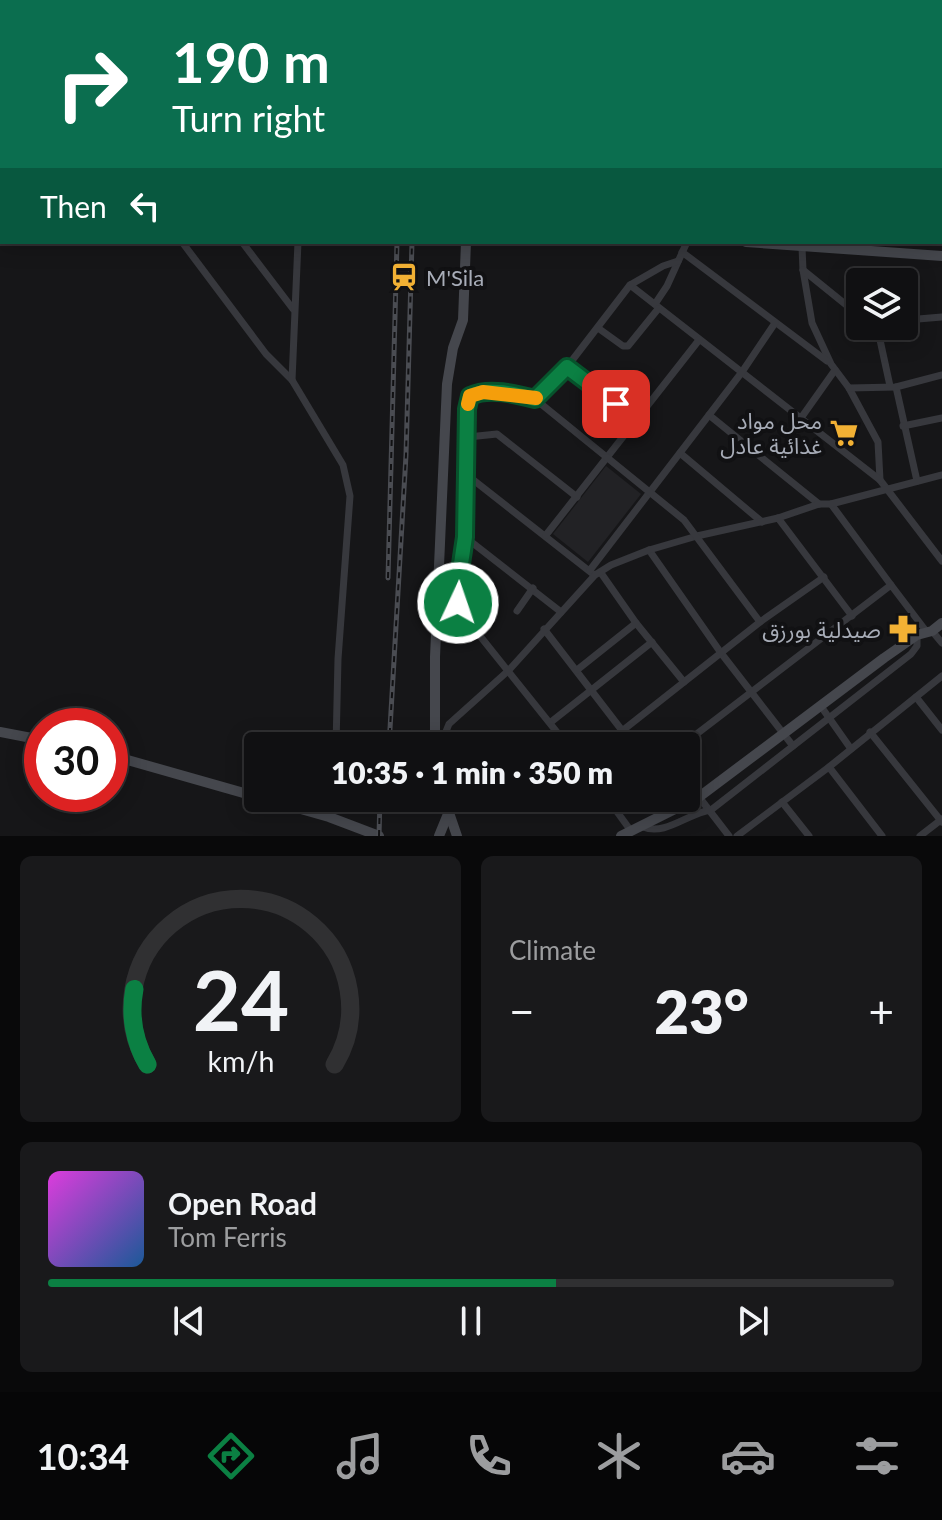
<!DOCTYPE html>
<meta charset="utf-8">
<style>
body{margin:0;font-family:Lato,"Noto Sans Arabic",sans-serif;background:#19191b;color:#f1f3f6;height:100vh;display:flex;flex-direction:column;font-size:30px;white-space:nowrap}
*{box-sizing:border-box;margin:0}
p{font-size:26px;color:#9c9d9f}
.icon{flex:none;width:44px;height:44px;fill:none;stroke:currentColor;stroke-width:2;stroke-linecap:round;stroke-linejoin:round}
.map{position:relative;height:836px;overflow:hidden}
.panel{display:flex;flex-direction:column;gap:20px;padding:20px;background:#09090a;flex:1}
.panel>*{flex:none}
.guide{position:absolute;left:0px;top:0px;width:942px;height:244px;box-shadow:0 4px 20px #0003,0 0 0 2px #303032;background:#0b6e4f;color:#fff;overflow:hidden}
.buttons{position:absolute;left:846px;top:268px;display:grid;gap:16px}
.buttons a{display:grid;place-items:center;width:72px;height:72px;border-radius:8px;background:#101012;box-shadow:0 4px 20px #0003,0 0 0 2px #303032;font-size:40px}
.speed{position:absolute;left:24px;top:708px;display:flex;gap:16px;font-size:40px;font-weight:700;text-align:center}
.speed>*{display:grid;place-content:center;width:104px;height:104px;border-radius:50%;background:#101012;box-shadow:0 4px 20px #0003,0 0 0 2px #303032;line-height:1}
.speed .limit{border:12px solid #d22;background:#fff;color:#111}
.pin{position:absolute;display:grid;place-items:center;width:68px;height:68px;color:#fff;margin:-34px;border-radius:16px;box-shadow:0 4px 12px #0006}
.me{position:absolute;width:88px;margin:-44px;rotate:3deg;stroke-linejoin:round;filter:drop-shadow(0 0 6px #0008)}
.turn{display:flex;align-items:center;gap:28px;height:168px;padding:0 40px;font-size:36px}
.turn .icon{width:104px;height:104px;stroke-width:2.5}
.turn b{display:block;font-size:56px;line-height:68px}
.then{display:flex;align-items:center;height:76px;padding:0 40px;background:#0003;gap:16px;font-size:30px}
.big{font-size:60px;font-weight:800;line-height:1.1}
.panel .widget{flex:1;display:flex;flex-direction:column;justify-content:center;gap:12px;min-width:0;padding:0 28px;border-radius:12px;background:#19191b}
.panel .dial{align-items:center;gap:0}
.dial svg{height:208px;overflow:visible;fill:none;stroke:#303032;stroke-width:7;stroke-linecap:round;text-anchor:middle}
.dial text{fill:#f1f3f6;stroke:none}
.song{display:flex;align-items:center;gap:24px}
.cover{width:96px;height:96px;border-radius:12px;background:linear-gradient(135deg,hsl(300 70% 55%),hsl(210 70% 35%))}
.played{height:8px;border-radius:4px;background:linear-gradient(90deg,#0b8043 60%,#303032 60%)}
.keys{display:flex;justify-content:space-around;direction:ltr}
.heat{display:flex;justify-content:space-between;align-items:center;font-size:44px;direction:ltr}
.panel .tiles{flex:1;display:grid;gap:20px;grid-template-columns:1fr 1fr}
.widget:last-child{grid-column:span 2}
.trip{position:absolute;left:244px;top:732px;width:456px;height:80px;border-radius:8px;background:#101012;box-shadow:0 4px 20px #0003,0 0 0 2px #303032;font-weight:800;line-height:80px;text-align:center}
.dock{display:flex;height:128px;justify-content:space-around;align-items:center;background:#060607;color:#9c9d9f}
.dock .icon{width:56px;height:56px}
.dock .selected{color:#0b8043}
.dock b{font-size:36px;color:#f1f3f6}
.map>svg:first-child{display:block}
.built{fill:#222225}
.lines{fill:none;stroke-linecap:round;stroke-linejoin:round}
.street{stroke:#37383d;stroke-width:7}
.secondary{stroke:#45474d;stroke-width:10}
.rail-casing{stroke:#4a4c52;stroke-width:5}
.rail{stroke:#111113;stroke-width:2;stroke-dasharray:6;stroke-linecap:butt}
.route-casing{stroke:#07532c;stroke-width:20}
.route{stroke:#0b8043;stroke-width:14}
.slow{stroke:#f59e0b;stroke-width:14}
.labels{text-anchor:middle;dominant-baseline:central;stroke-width:8;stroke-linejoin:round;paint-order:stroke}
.poi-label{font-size:22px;fill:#a8adb8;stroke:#111113;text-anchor:end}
</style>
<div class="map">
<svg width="942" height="836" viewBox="0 0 942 836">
<rect width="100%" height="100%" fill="#161618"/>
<polygon class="built" points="606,466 641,494 588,562 553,534"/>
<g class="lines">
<g class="street">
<polyline points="5,0 6,2"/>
<polyline points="62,0 64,2"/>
<polyline points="117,0 119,2"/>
<polyline points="228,0 229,2"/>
<polyline points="490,0 493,2"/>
<polyline points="576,0 577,2"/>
<polyline points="620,0 621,2"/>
<polyline points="167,2 170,0"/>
<polyline points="246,2 248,0"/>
<polyline points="311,2 311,0"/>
<polyline points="499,2 499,0"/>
<polyline points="551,2 551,0"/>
<polyline points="734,2 734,0"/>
<polyline points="792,2 792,0"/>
<polyline points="855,2 855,0"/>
<polyline points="940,28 942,28"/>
<polyline points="940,99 942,98"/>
<polyline points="940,193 942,193"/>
<polyline points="182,242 266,354 292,380"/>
<polyline points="242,242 293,309"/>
<polyline points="298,242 292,380 343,465 350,496 338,659 336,746"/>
<polyline points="802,247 803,270 812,323 831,364 849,388 878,442 880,480 942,561"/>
<polyline points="682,252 827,361"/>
<polyline points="803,270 850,308 860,312"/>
<polyline points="630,285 880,480"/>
<polyline points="655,304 667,286 687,242"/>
<polyline points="904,317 918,319 942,317"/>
<polyline points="877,326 890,386"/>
<polyline points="598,328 623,346 628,346 658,309"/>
<polyline points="878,333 899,326"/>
<polyline points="567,367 636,419"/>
<polyline points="896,387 917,481"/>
<polyline points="849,388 896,387 942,375"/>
<polyline points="535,399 567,367 630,285 663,266 678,261"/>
<polyline points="709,415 819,504"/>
<polyline points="801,418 835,370"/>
<polyline points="903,426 942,418"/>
<polyline points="468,437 497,434 577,497"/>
<polyline points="680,453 762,522"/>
<polyline points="467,475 593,574"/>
<polyline points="831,504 891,585"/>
<polyline points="778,518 852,616"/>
<polyline points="546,535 699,340"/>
<polyline points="465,537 561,612"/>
<polyline points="649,550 721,653 793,746"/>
<polyline points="590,570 742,372 775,323"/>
<polyline points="601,573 636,623 684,682"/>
<polyline points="517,611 533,588"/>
<polyline points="544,629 634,746"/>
<polyline points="932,631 942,643"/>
<polyline points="577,670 636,623"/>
<polyline points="916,697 942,730"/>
<polyline points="820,705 851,749"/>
<polyline points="551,722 652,642"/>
<polyline points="622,731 760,622 824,577"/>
<polyline points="870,732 942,822"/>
<polyline points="440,746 449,724 509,670 595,575 611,565 649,550 697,536 778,518 819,504 831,504 942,475"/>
<polyline points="568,746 480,636 458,603 458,584 465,537 467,409 470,396 474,393 502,393 535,399 684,520 760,622"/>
<polyline points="681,746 891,585 926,631"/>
<polyline points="829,767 882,836"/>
<polyline points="699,797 729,836"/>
<polyline points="607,798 631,831"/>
<polyline points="673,798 681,808"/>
<polyline points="782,802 809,836"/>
<polyline points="329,817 331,798"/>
<path d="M 643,827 C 666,836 688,813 711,810 L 911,654 L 917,646 L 917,635"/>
<polyline points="737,836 829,767 942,676"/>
<polyline points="920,836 942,819"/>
</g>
<g class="secondary">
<polyline points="940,241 942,241"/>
<polyline points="746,242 942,256"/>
<polyline points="0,732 42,740"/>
<polyline points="435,746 435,657 447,384 453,348 463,320 466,242"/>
<polyline points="110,755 258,797"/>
<polyline points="262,798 329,817 379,836"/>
<polyline points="444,798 457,836"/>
<polyline points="439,836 448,814"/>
<polyline points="621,836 699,797 884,658 917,635 932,631 942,623"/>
</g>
<defs>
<g id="rail">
<polyline points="405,2 406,0"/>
<polyline points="419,2 419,0"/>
<polyline points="388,578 397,242"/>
<polyline points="389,746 406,455 412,242"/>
<polyline points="379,836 380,798"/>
</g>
</defs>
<use href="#rail" class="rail-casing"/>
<use href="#rail" class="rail"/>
</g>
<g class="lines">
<defs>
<path id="route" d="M 458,603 L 458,584 L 465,537 L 467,409 L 470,396 C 489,387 516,394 535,399 L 567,367 L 616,404"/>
</defs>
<use href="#route" class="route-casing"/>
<use href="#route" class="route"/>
<polyline class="slow" points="468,404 470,396 483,392 536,398"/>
</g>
<defs>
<symbol id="station-bare" viewBox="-9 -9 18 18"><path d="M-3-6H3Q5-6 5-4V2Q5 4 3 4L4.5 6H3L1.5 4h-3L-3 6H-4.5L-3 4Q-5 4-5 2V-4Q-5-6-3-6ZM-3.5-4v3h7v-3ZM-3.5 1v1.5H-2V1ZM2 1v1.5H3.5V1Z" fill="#f2b134" stroke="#111113" stroke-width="2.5" paint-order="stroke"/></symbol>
<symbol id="supermarket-bare" viewBox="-9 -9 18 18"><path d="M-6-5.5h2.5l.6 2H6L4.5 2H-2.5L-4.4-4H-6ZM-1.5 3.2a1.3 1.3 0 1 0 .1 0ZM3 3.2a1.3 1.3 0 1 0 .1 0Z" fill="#f2b134" stroke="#111113" stroke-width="2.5" paint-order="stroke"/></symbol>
<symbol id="pharmacy-bare" viewBox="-9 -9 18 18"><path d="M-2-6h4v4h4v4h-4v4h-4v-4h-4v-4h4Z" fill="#f2b134" stroke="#111113" stroke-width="2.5" paint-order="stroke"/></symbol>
</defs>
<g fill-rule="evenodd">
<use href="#station-bare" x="384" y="257" width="40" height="40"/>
<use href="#supermarket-bare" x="824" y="413" width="40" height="40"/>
<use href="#pharmacy-bare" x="883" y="609" width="40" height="40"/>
</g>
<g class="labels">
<g class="poi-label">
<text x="426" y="277" text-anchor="start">M'Sila</text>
<text x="822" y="420">محل مواد<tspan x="822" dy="25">غذائية عادل</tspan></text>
<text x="881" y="629">صيدلية بورزق</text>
</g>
</g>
</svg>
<div class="buttons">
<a><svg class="icon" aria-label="layers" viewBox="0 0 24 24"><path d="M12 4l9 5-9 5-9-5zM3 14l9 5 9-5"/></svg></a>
</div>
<div class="speed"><div class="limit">30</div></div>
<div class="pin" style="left:616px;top:404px;background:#d93025"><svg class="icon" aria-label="arrive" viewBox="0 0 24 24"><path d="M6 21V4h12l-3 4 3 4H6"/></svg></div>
<svg class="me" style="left:458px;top:603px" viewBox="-20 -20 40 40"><circle r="17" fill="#0b8043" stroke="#fff" stroke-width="3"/><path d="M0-11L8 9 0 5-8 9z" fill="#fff"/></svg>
<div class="trip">10:35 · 1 min · 350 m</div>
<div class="guide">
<div class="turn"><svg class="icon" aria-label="right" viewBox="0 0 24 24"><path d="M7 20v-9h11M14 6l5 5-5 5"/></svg><div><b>190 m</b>Turn right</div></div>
<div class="then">Then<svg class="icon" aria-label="left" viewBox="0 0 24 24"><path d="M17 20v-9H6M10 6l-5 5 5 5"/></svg></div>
</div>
</div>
<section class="panel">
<div class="tiles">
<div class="widget dial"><svg viewBox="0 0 100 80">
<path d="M14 69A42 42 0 1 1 86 69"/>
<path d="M14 69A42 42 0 0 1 9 40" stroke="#0b8043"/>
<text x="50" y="56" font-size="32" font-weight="700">24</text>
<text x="50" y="72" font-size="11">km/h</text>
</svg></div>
<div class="widget"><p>Climate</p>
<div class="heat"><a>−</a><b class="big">23°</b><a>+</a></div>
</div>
<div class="widget">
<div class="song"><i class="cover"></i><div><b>Open Road</b><p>Tom Ferris</p></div></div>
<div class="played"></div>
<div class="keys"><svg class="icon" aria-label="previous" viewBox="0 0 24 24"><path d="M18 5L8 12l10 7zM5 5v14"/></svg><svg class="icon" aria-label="pause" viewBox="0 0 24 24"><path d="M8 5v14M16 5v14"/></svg><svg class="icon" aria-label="next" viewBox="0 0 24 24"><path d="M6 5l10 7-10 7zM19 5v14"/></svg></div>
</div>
</div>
</section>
<nav class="dock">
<b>10:34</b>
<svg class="icon selected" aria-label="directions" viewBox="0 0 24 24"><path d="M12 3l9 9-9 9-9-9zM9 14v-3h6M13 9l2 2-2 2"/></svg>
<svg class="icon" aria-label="music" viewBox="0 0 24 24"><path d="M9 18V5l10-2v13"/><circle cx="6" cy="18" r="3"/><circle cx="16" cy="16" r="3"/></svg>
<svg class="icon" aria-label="phone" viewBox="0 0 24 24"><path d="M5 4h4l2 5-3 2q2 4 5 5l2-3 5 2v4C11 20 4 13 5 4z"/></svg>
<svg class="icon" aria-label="climate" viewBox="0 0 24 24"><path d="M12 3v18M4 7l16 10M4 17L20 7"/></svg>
<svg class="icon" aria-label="car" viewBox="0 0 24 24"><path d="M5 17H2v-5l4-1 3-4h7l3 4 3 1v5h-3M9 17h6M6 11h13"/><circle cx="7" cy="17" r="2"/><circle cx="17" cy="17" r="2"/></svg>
<svg class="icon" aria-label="filters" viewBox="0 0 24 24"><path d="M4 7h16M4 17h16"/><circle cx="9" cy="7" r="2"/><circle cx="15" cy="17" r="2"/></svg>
</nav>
